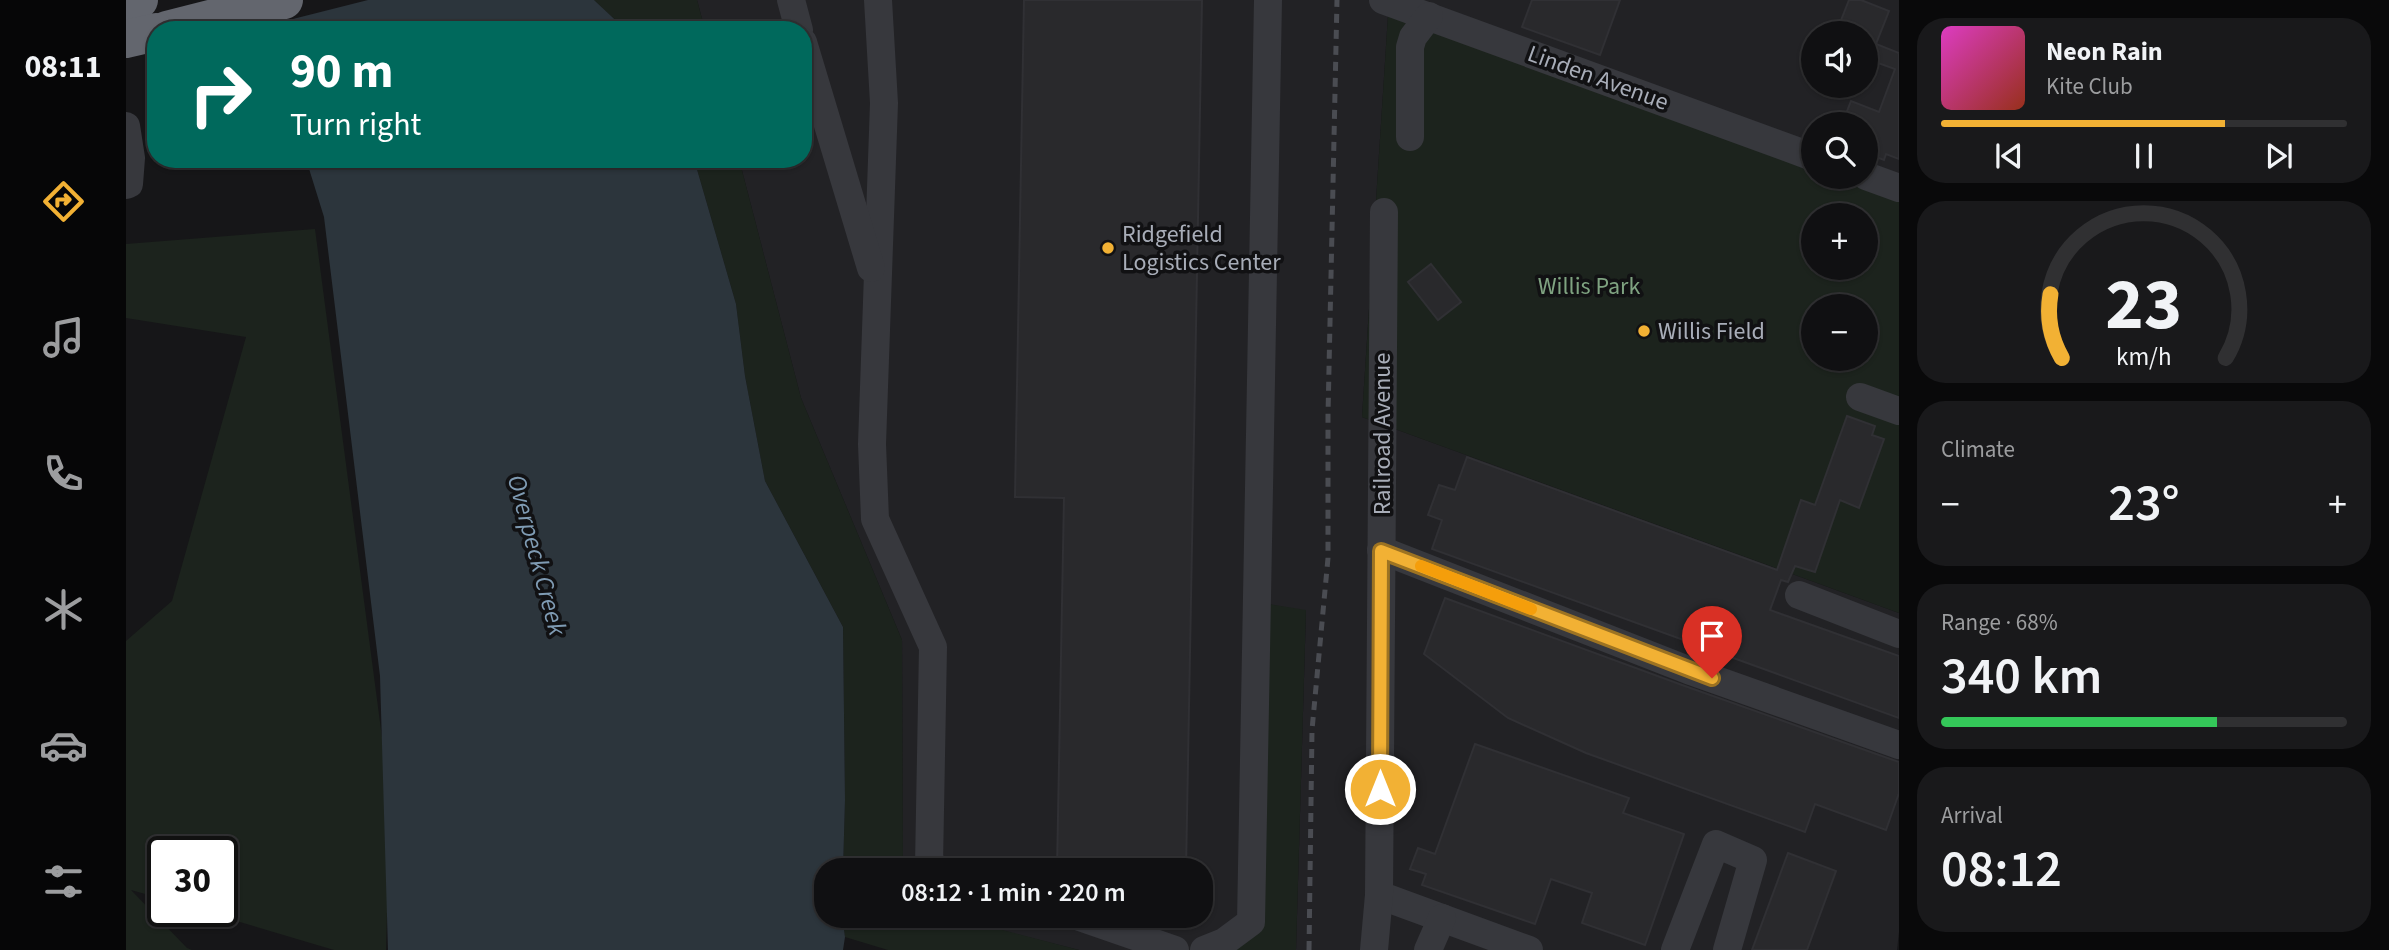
<!DOCTYPE html>
<meta charset="utf-8">
<style>
body{margin:0;font-family:"Source Sans 3",sans-serif;background:#19191b;color:#f1f3f6;height:100vh;display:flex;flex-direction:column;font-size:26px;white-space:nowrap}
*{box-sizing:border-box;margin:0}
p{font-size:23px;color:#9c9d9f}
.icon{flex:none;width:38px;height:38px;fill:none;stroke:currentColor;stroke-width:2;stroke-linecap:round;stroke-linejoin:round}
.map{position:relative;flex:1;overflow:hidden}
.side{display:flex;flex-direction:column;gap:18px;padding:18px;background:#09090a;width:490px}
.side>*{flex:none}
.banner{position:absolute;left:21px;top:21px;width:665px;height:147px;border-radius:28px;box-shadow:0 2px 5px #0004,0 0 0 2px #303032;background:#00695c;color:#fff;overflow:hidden}
.buttons{position:absolute;left:1675px;top:21px;display:grid;gap:14px}
.buttons a{display:grid;place-items:center;width:77px;height:77px;border-radius:50%;background:#101012;box-shadow:0 2px 5px #0004,0 0 0 2px #303032;font-size:35px}
.speed{position:absolute;left:21px;top:836px;display:flex;gap:14px;font-size:35px;font-weight:700;text-align:center}
.speed>*{display:grid;place-content:center;width:91px;height:91px;border-radius:50%;background:#101012;box-shadow:0 2px 5px #0004,0 0 0 2px #303032;line-height:1}
.speed .limit{border:4px solid #111;border-radius:10px;background:#fff;color:#111}
.pin{position:absolute;display:grid;place-items:center;width:60px;height:60px;color:#fff;margin:-72px -30px;border-radius:50% 50% 50% 0;rotate:-45deg;box-shadow:0 0 7px #0007}
.pin .icon{rotate:45deg}
.me{position:absolute;width:77px;margin:-38px;rotate:0deg;stroke-linejoin:round;filter:drop-shadow(0 0 5px #0008)}
.turn{display:flex;align-items:center;gap:24px;height:147px;padding:0 28px;font-size:32px}
.turn .icon{width:91px;height:91px;stroke-width:2.5}
.turn b{display:block;font-size:49px;line-height:60px}
.big{font-size:52px;font-weight:600;line-height:1.1}
.side .tile{flex:1;display:flex;flex-direction:column;justify-content:center;gap:10px;min-width:0;padding:0 24px;border-radius:28px;background:#19191b}
.side .dial{align-items:center;gap:0}
.dial svg{height:182px;overflow:visible;fill:none;stroke:#303032;stroke-width:7;stroke-linecap:round;text-anchor:middle}
.dial text{fill:#f1f3f6;stroke:none}
.song{display:flex;align-items:center;gap:21px}
.cover{width:84px;height:84px;border-radius:10px;background:linear-gradient(135deg,hsl(310 70% 55%),hsl(10 70% 35%))}
.played{height:7px;border-radius:4px;background:linear-gradient(90deg,#f2b134 70%,#303032 70%)}
.keys{display:flex;justify-content:space-around;direction:ltr}
.heat{display:flex;justify-content:space-between;align-items:center;font-size:38px;direction:ltr}
.charge{height:10px;border-radius:5px;background:linear-gradient(90deg,#34c759 68%,#303032 0)}
.trip{position:absolute;left:688px;top:858px;width:399px;height:70px;border-radius:28px;background:#101012;box-shadow:0 2px 5px #0004,0 0 0 2px #303032;font-weight:600;line-height:70px;text-align:center}
main{display:flex;flex:1;min-height:0}
.tab-bar{display:flex;flex-direction:column;width:126px;justify-content:space-around;align-items:center;background:#060607;color:#9c9d9f}
.tab-bar .icon{width:49px;height:49px}
.tab-bar .current{color:#f2b134}
.tab-bar b{font-size:32px;color:#f1f3f6}
.map>svg:first-child{display:block}
.built{fill:#222225;fill-rule:evenodd}
.green{fill:#1c231d;fill-rule:evenodd}
.water{fill:#2c353c}
.pier{fill:#161618}
.building{fill:#29292c;stroke:#303034;stroke-width:2}
.lines{fill:none;stroke-linecap:round;stroke-linejoin:round}
.minor{stroke:#37383d;stroke-width:28}
.highway{stroke:#63666e;stroke-width:38}
.rail{stroke:#4a4c52;stroke-width:5;stroke-dasharray:9 7;stroke-linecap:butt}
.route-casing{stroke:#9d7322;stroke-width:18}
.route{stroke:#f2b134;stroke-width:12}
.slow{stroke:#f59e0b;stroke-width:12}
.poi-dot{fill:#f2b134;stroke:#111113;stroke-width:2.5}
.labels{text-anchor:middle;dominant-baseline:central;stroke-width:7;stroke-linejoin:round;paint-order:stroke}
.street-label{font-size:24px;fill:#a8adb8;stroke:#111113}
.poi-label{font-size:24px;fill:#a8adb8;stroke:#111113;text-anchor:start}
.park-label{font-size:24px;fill:#7fa381;stroke:#111113}
.water-label{font-size:26px;font-style:italic;fill:#7f9bb3;stroke:#111113}
</style>
<main>
<nav class="tab-bar">
<b>08:11</b>
<svg class="icon current" aria-label="directions" viewBox="0 0 24 24"><path d="M12 3l9 9-9 9-9-9zM9 14v-3h6M13 9l2 2-2 2"/></svg>
<svg class="icon" aria-label="music" viewBox="0 0 24 24"><path d="M9 18V5l10-2v13"/><circle cx="6" cy="18" r="3"/><circle cx="16" cy="16" r="3"/></svg>
<svg class="icon" aria-label="phone" viewBox="0 0 24 24"><path d="M5 4h4l2 5-3 2q2 4 5 5l2-3 5 2v4C11 20 4 13 5 4z"/></svg>
<svg class="icon" aria-label="climate" viewBox="0 0 24 24"><path d="M12 3v18M4 7l16 10M4 17L20 7"/></svg>
<svg class="icon" aria-label="car" viewBox="0 0 24 24"><path d="M5 17H2v-5l4-1 3-4h7l3 4 3 1v5h-3M9 17h6M6 11h13"/><circle cx="7" cy="17" r="2"/><circle cx="17" cy="17" r="2"/></svg>
<svg class="icon" aria-label="filters" viewBox="0 0 24 24"><path d="M4 7h16M4 17h16"/><circle cx="9" cy="7" r="2"/><circle cx="15" cy="17" r="2"/></svg>
</nav>
<div class="map">
<svg width="1773" height="950" viewBox="0 0 1773 950">
<rect width="100%" height="100%" fill="#161618"/>
<g class="built">
<polygon points="571,0 1263,0 1236,417 1773,613 1773,932 1771,950 1170,950 1180,611 1131,602 1125,922 1089,950 953,950 820,916 1074,915 1074,870 784,870 777,862 776,640 675,398 613,159 677,159 677,30 579,30"/>
<path d="M 1274,0 L 1773,0 L 1773,190 L 1740,177 L 1740,124 L 1687,124 L 1687,157 ZM 1687,33 L 1740,33 L 1740,86 L 1687,86 Z"/>
</g>
<g class="green">
<polygon points="468,0 571,0 579,30 500,30"/>
<path d="M 1263,0 L 1687,157 L 1687,177 L 1738,177 L 1773,190 L 1773,613 L 1236,417 ZM 1687,215 L 1740,215 L 1740,268 L 1687,268 ZM 1687,306 L 1740,306 L 1740,359 L 1687,359 Z"/>
<polygon points="568,159 613,159 675,398 776,640 777,861 784,870 717,870 719,800 717,627 639,481 619,376 610,304"/>
<polygon points="189,229 264,798 260,950 208,950 80,912 96,912 96,852 37,852 37,899 5,890 61,948 66,950 0,950 0,641 46,601 120,337 0,318 0,244"/>
<polygon points="1130,602 1180,610 1170,950 1089,950 1125,922"/>
<polygon points="716,915 819,915 953,950 762,950 719,937"/>
</g>
<g class="water">
<polygon points="156,0 468,0 500,30 164,30"/>
<polygon points="180,159 568,159 610,304 619,376 639,481 717,627 719,800 717,870 700,870 700,915 716,915 719,937 717,950 262,950 254,676 198,217"/>
</g>
<polygon class="pier" points="152,0 242,0 159,21"/>
<g class="building">
<polygon points="898,0 1076,0 1060,870 931,870 938,498 889,497"/>
<polygon points="1406,0 1494,0 1474,55 1396,27"/>
<polygon points="1723,0 1735,0 1763,11 1750,44 1773,53 1773,159 1760,154 1758,160 1740,153 1740,124 1716,124 1725,101 1753,112 1769,69 1744,60 1740,69 1740,33 1710,33"/>
<polygon points="1305,264 1335,302 1312,320 1282,282"/>
<polygon points="1721,416 1749,426 1746,435 1758,439 1733,508 1714,500 1689,572 1669,566 1662,582 1655,580 1644,610 1773,656 1773,718 1306,549 1316,520 1302,515 1313,485 1329,490 1341,457 1651,570 1675,500 1689,505"/>
<polygon points="1319,598 1556,685 1773,762 1773,793 1760,830 1689,804 1679,832 1460,753 1382,718 1298,654"/>
<polygon points="1349,744 1503,798 1497,813 1558,834 1519,945 1456,923 1466,893 1425,879 1409,924 1296,885 1300,874 1284,869 1292,848 1309,854"/>
<polygon points="1662,853 1710,871 1681,950 1626,950"/>
</g>
<g class="lines">
<g class="minor">
<polyline points="665,0 673,30"/>
<polyline points="752,0 758,103 746,444 749,519 807,647 803,865 816,870"/>
<polyline points="1257,0 1687,157"/>
<polyline points="677,42 745,268"/>
<polyline points="0,126 5,158 3,184 0,185"/>
<polyline points="1284,137 1284,47 1287,37 1303,16"/>
<polyline points="1740,176 1773,188"/>
<polyline points="1734,397 1773,411"/>
<polyline points="1255,550 1562,670 1773,745"/>
<polyline points="1673,595 1773,634"/>
<polyline points="1253,895 1403,950"/>
<polyline points="948,915 1049,950"/>
<polyline points="1078,950 1098,942 1125,922 1142,0"/>
<polyline points="1248,950 1253,895 1258,212"/>
<polyline points="1302,950 1316,918"/>
<polyline points="1549,950 1590,844 1627,860 1601,950"/>
</g>
<g class="highway">
<polyline points="0,2 13,0"/>
<polyline points="41,30 158,0"/>
<polyline points="0,39 30,32"/>
</g>
<polyline class="rail" points="1183,950 1186,730 1202,558 1202,415 1211,0"/>
</g>
<g class="lines">
<defs>
<polyline id="route" points="1254,789 1255,551 1586,678"/>
</defs>
<use href="#route" class="route-casing"/>
<use href="#route" class="route"/>
<polyline class="slow" points="1295,566 1405,609"/>
</g>
<g class="poi-dot">
<circle cx="982" cy="248" r="7"/>
<circle cx="1518" cy="331" r="7"/>
</g>
<g class="labels">
<g class="street-label">
<text transform="translate(1472 78) rotate(20)">Linden Avenue</text>
<text transform="translate(1256 434) rotate(-90)">Railroad Avenue</text>
</g>
<g class="poi-label">
<text x="996" y="234">Ridgefield<tspan x="996" dy="28">Logistics Center</tspan></text>
<text x="1532" y="331">Willis Field</text>
</g>
<g class="park-label">
<text x="1463" y="286">Willis Park</text>
</g>
<g class="water-label">
<text transform="translate(411 555) rotate(75)">Overpeck Creek</text>
</g>
</g>
</svg>
<div class="buttons">
<a><svg class="icon" aria-label="sound" viewBox="0 0 24 24"><path d="M4 9h4l5-4v14l-5-4H4zM17 9q2 3 0 6"/></svg></a>
<a><svg class="icon" aria-label="search" viewBox="0 0 24 24"><circle cx="10" cy="10" r="6"/><path d="M15 15l6 6"/></svg></a>
<a>+</a>
<a>−</a>
</div>
<div class="speed"><div class="limit">30</div></div>
<div class="pin" style="left:1586px;top:678px;background:#d93025"><svg class="icon" aria-label="arrive" viewBox="0 0 24 24"><path d="M6 21V4h12l-3 4 3 4H6"/></svg></div>
<svg class="me" style="left:1254px;top:789px" viewBox="-20 -20 40 40"><circle r="17" fill="#f2b134" stroke="#fff" stroke-width="3"/><path d="M0-11L8 9 0 5-8 9z" fill="#fff"/></svg>
<div class="trip">08:12 · 1 min · 220 m</div>
<div class="banner">
<div class="turn"><svg class="icon" aria-label="right" viewBox="0 0 24 24"><path d="M7 20v-9h11M14 6l5 5-5 5"/></svg><div><b>90 m</b>Turn right</div></div>
</div>
</div>
<section class="side">
<div class="tile">
<div class="song"><i class="cover"></i><div><b>Neon Rain</b><p>Kite Club</p></div></div>
<div class="played"></div>
<div class="keys"><svg class="icon" aria-label="previous" viewBox="0 0 24 24"><path d="M18 5L8 12l10 7zM5 5v14"/></svg><svg class="icon" aria-label="pause" viewBox="0 0 24 24"><path d="M8 5v14M16 5v14"/></svg><svg class="icon" aria-label="next" viewBox="0 0 24 24"><path d="M6 5l10 7-10 7zM19 5v14"/></svg></div>
</div>
<div class="tile dial"><svg viewBox="0 0 100 80">
<path d="M14 69A42 42 0 1 1 86 69"/>
<path d="M14 69A42 42 0 0 1 9 41" stroke="#f2b134"/>
<text x="50" y="56" font-size="32" font-weight="700">23</text>
<text x="50" y="72" font-size="11">km/h</text>
</svg></div>
<div class="tile"><p>Climate</p>
<div class="heat"><a>−</a><b class="big">23°</b><a>+</a></div>
</div>
<div class="tile"><p>Range · 68%</p><b class="big">340 km</b><div class="charge"></div></div>
<div class="tile"><p>Arrival</p><b class="big">08:12</b></div>
</section>
</main>
